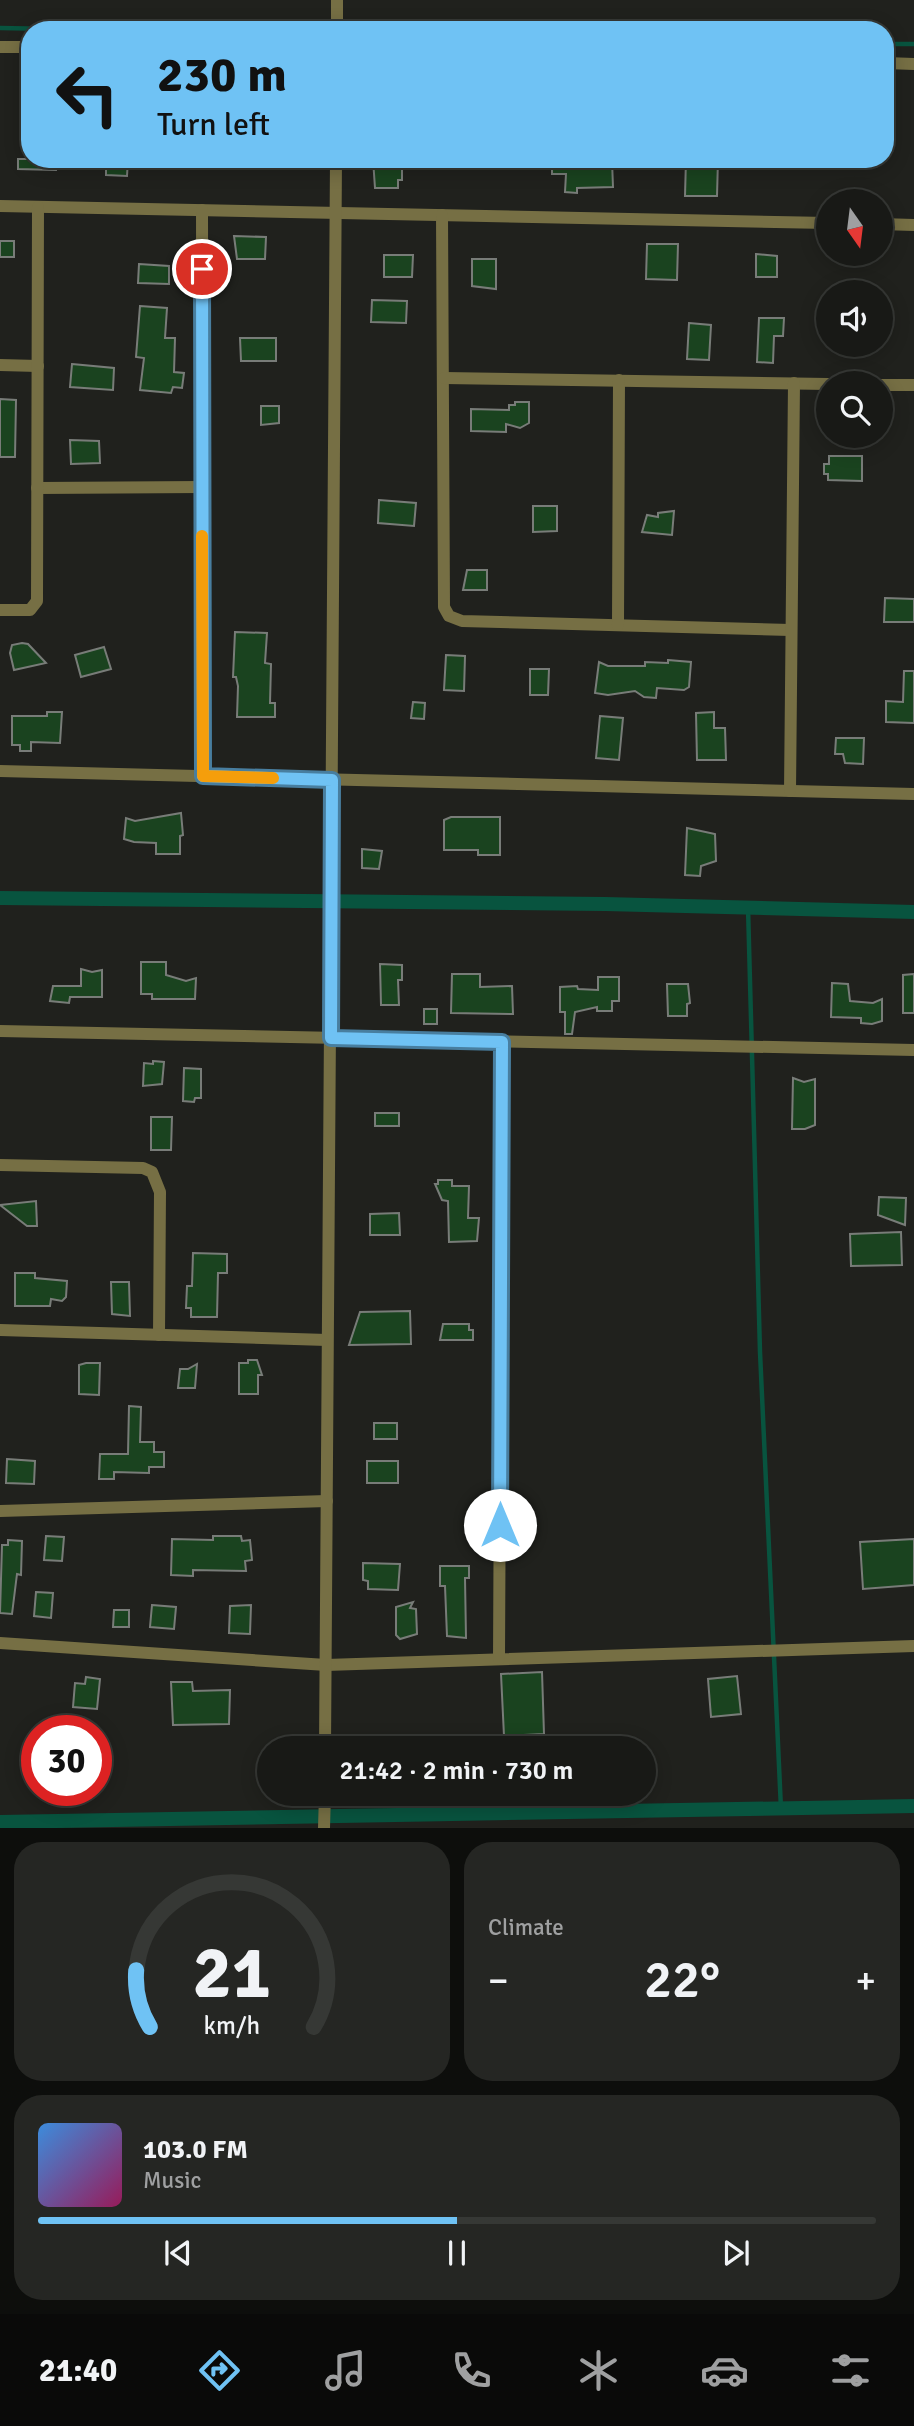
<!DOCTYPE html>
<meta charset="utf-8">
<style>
body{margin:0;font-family:Signika,sans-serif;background:#252623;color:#f1f3f6;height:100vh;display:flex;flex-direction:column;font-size:26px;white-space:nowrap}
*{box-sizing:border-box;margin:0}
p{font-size:23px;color:#9fa0a1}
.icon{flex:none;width:38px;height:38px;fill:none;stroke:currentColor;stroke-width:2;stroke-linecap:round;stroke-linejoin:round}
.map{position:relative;height:1828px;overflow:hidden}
.sheet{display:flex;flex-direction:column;gap:14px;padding:14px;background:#0d0e0c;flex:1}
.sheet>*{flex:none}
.banner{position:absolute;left:21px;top:21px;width:873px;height:147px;border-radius:28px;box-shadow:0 4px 18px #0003,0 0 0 2px #363835;background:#6fc2f4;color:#111;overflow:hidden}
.needle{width:46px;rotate:166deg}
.buttons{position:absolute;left:816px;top:189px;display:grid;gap:14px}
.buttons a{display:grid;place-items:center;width:77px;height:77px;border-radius:50%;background:#181916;box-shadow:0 4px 18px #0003,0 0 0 2px #363835;font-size:35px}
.speed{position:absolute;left:21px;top:1715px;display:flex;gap:14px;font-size:35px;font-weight:700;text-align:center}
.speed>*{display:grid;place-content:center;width:91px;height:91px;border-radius:50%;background:#181916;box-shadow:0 4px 18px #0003,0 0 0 2px #363835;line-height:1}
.speed .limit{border:10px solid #d22;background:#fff;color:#111}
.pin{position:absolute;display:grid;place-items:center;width:60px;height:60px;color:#fff;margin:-30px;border:4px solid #fff;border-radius:50%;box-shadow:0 2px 7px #0007}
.me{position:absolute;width:77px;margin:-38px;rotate:0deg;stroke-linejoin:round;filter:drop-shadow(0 0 5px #0008)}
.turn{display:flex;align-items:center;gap:24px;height:147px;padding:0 21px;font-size:32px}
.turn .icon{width:91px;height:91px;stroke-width:2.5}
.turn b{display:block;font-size:49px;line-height:60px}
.big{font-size:52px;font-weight:600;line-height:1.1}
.sheet .card{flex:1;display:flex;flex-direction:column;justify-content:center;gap:10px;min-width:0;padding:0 24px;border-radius:28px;background:#252623}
.sheet .dial{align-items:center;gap:0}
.dial svg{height:182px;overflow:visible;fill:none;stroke:#363835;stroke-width:7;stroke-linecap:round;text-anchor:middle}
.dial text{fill:#f1f3f6;stroke:none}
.song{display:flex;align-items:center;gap:21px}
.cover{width:84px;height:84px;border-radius:10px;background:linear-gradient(135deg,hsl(210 70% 55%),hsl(330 70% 35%))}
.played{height:7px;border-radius:4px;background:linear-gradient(90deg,#6fc2f4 50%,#363835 50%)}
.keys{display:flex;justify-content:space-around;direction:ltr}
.heat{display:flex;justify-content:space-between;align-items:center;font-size:38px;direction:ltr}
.sheet .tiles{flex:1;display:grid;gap:14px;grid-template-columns:1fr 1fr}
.card:last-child{grid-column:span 2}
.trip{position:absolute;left:257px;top:1736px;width:399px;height:70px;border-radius:35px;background:#181916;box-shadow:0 4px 18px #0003,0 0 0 2px #363835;font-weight:600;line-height:70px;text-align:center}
.tabs{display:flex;height:112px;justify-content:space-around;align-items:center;background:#0a0a09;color:#9fa0a1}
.tabs .icon{width:49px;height:49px}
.tabs .on{color:#6fc2f4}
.tabs b{font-size:32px;color:#f1f3f6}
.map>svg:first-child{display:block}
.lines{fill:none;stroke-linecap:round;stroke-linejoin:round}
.stream{stroke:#08543f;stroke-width:4.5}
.canal{stroke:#08543f;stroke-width:14}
.building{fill:#1a431f;stroke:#787c78;stroke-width:2}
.minor{stroke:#766f44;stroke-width:12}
.route-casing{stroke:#487e9f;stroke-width:18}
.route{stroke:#6fc2f4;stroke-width:12}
.slow{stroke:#f59e0b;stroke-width:12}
</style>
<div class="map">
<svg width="914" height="1828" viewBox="0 0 914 1828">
<rect width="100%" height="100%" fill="#20211d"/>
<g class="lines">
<g class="stream">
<polyline points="0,28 107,30"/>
<polyline points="886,44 914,44"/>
<polyline points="748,907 760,1352 781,1809"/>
</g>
<g class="canal">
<polyline points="0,898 605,904 914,912"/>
<polyline points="0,1822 914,1806"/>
</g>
</g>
<g class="building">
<polygon points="18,159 57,159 56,170 18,169"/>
<polygon points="106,159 128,159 127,176 106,175"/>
<polygon points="373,159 397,159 397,164 402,164 402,180 398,180 398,188 375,188"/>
<polygon points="552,159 612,161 613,187 577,188 577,193 565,192 566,174 552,174"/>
<polygon points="686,159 718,159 717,196 685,196"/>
<polygon points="234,236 266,237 265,259 237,259"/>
<rect x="0" y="241" width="14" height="16"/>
<polygon points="647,244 678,244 677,280 646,279"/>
<polygon points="756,254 777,256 777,277 756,277"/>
<polygon points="384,255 413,255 412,277 384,277"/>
<polygon points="472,259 496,259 496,289 472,286"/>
<polygon points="139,264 169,266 169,284 138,283"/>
<polygon points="372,300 407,301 406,323 371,322"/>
<polygon points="140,306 167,308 165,338 175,338 174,372 184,373 182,388 173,387 171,393 140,390 144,358 136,357"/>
<polygon points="759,318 784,318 783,336 774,336 773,363 757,362"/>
<polygon points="689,323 711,325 709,360 687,359"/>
<polygon points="240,338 276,338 276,361 241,361"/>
<polygon points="72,364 114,368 113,390 70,387"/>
<polygon points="0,399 16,400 15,457 0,457"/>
<polygon points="515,402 529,402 529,423 520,428 506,424 506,432 471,431 471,409 509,410 509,405 515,405"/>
<polygon points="261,406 279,406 279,423 261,425"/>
<polygon points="70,440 99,441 100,463 71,464"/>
<polygon points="829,456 862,456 862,481 828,480 828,474 824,474 824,464 829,464"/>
<polygon points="379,500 416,503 414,526 378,523"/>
<polygon points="533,506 557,506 557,531 533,532"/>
<polygon points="674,511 672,535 642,532 647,515 658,517 658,513"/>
<polygon points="467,570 487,570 487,590 463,590"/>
<polygon points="885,598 914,599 914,622 884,622"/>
<polygon points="235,632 267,633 265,663 271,664 270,703 275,703 275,717 237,717 238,686 236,677 233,677"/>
<polygon points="22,643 28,644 46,663 14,670 10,653 12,645"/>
<polygon points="104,647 111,669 81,677 75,655"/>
<polygon points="446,655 465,656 464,691 444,690"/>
<polygon points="668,660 691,662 689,687 684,690 657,688 656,698 644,697 635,691 608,695 595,693 599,662 608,666 645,666 645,662 668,663"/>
<polygon points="530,669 549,669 548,695 530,695"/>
<polygon points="904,671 914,671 914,723 886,722 886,701 903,702"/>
<polygon points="413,702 425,703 424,719 411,718"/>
<polygon points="47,712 62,712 60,743 31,742 31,751 20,751 20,745 12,745 12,716 47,716"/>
<polygon points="714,712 714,728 725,728 726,760 697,760 696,713"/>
<polygon points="600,716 623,718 619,760 596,758"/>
<polygon points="836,738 864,738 863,764 845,763 843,754 835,754"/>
<polygon points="181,813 183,835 180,836 180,854 156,854 156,843 134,842 124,839 126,818 135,821"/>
<polygon points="451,817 500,817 500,855 478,855 478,850 444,850 444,820"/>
<polygon points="687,828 715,834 716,861 701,866 700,876 685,875"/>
<polygon points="362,849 382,851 379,869 362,868"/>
<polygon points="141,962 166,962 166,975 186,981 196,978 195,999 152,999 152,994 141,994"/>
<polygon points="380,964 402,965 402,980 398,980 399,1005 381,1005"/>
<polygon points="81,969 92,972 102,970 102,997 70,997 69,1003 50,1001 53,986 81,986"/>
<polygon points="452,974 480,974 480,987 512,986 513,1014 451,1013"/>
<polygon points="914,974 914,1013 903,1013 903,975"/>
<polygon points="598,977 619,977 619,1001 612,1001 612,1011 597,1011 597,1007 575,1012 572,1034 565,1034 565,1012 560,1012 560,987 577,986 578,989 598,990"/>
<polygon points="832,983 848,984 850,1001 873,1003 882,999 882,1021 872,1024 861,1023 861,1018 831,1017"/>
<polygon points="667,984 688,984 690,1003 687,1004 687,1016 668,1016"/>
<rect x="424" y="1009" width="13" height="15"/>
<polygon points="153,1061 164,1062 162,1084 143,1086 144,1063 153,1064"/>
<polygon points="184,1068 201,1069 201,1098 195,1098 194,1102 183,1101"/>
<polygon points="793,1078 804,1082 815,1079 815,1125 805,1129 792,1129"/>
<rect x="375" y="1113" width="24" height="13"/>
<polygon points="151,1117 172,1117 171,1150 151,1150"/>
<polygon points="438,1180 452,1180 452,1186 469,1186 468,1218 479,1218 477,1241 449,1242 448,1201 442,1200 435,1184 438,1184"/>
<polygon points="879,1197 906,1198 905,1225 878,1215"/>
<polygon points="36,1201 37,1226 27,1226 0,1205"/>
<polygon points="399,1213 400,1235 370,1235 370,1214"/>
<polygon points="901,1232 902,1265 851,1266 850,1234"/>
<polygon points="193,1253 227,1254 227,1273 218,1273 217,1317 191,1317 191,1308 186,1308 187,1286 192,1286"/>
<polygon points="15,1273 35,1273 35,1278 67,1281 66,1297 62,1301 51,1299 50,1306 15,1306"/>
<polygon points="111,1282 129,1282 130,1316 112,1314"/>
<polygon points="410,1311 411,1344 349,1345 360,1312"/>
<polygon points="443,1324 469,1324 469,1330 473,1330 473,1340 440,1340"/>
<polygon points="248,1360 257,1360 262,1375 258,1375 258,1394 239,1394 239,1363 248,1363"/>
<polygon points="86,1363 100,1363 99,1395 79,1394 79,1365"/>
<polygon points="197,1364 195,1388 178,1388 180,1369 188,1369"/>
<polygon points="129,1406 141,1407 140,1442 154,1442 154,1452 164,1452 164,1467 149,1467 149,1473 114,1472 114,1479 99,1479 100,1454 128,1454"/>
<rect x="374" y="1423" width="23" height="16"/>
<polygon points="7,1459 35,1461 34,1484 6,1483"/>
<rect x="367" y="1461" width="31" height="22"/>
<polygon points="46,1536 64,1537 62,1561 44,1560"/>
<polygon points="213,1536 241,1536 242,1541 250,1540 252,1560 245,1561 246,1571 193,1570 193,1576 171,1575 172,1539 213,1540"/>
<polygon points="914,1539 914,1585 863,1589 860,1542"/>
<polygon points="8,1540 22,1541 21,1575 17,1574 12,1614 0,1613 2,1545 8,1545"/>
<polygon points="363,1563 400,1564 398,1590 368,1589 368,1581 363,1580"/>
<polygon points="440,1566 469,1566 469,1578 465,1578 466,1638 447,1636 445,1586 440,1586"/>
<polygon points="36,1592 53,1593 51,1618 34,1616"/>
<polygon points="413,1602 410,1608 416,1609 417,1634 400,1639 396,1635 396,1607"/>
<polygon points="152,1605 176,1607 174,1629 150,1627"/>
<polygon points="251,1605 250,1634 229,1633 230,1606"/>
<polygon points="114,1610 129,1610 129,1627 113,1627"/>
<polygon points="542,1672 544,1734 504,1736 501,1674"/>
<polygon points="737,1676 741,1714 711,1717 708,1679"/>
<polygon points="86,1677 100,1679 97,1709 73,1707 75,1683 85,1684"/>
<polygon points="171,1682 192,1682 193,1691 230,1690 229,1724 173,1725"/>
</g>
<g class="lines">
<g class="minor">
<polyline points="337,30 337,0"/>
<polyline points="0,47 30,47"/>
<polyline points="886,63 914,64"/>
<polyline points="0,206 828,223"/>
<polyline points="202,210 203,776"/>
<polyline points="442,215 444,607 449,616 462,621 790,630"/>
<polyline points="880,224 914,225"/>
<polyline points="0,365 38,366"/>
<polyline points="444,378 828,384"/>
<polyline points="880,385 914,385"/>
<polyline points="37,488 202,487"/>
<polyline points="0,610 30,610 37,601 38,207"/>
<polyline points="618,625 619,380"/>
<polyline points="0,771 914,794"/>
<polyline points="790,791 794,383"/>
<polyline points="0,1031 914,1050"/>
<polyline points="0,1165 143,1168 152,1172 160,1192 159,1335"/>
<polyline points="0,1330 327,1340"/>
<polyline points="0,1511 327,1501"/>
<polyline points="0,1643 326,1665 914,1646"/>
<polyline points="499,1659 502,1042"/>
<polyline points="325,1748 336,159"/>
<polyline points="324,1828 325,1794"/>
</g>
</g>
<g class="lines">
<defs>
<polyline id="route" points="202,269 203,776 332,780 331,1038 502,1042 500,1525"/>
</defs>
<use href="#route" class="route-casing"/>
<use href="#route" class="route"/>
<polyline class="slow" points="202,536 203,776 273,778"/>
</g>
</svg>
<div class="buttons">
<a><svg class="needle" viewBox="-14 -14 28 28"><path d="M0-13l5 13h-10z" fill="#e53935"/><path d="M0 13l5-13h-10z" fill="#9fa0a1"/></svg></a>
<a><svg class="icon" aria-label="sound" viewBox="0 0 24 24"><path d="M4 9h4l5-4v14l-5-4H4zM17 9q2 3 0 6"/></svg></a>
<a><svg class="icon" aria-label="search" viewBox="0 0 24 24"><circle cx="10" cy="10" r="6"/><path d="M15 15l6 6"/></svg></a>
</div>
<div class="speed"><div class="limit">30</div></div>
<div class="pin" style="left:202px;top:269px;background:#d93025"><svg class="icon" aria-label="arrive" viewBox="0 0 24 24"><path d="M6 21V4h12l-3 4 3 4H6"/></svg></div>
<svg class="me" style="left:500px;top:1525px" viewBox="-20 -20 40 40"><circle r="19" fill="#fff"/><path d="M0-13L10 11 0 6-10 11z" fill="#6fc2f4"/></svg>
<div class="trip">21:42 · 2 min · 730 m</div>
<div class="banner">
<div class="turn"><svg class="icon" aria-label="left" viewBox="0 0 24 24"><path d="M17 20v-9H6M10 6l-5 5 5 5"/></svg><div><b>230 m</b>Turn left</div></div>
</div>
</div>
<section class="sheet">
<div class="tiles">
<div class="card dial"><svg viewBox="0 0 100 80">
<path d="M14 69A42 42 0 1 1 86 69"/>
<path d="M14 69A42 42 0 0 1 8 44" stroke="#6fc2f4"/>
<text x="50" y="56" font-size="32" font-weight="700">21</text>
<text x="50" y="72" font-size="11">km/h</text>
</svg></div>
<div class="card"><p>Climate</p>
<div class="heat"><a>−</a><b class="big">22°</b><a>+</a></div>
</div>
<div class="card">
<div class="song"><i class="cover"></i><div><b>103.0 FM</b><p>Music</p></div></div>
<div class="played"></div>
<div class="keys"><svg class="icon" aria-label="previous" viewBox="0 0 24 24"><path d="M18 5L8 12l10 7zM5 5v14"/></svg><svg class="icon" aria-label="pause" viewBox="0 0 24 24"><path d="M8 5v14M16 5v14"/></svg><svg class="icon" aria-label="next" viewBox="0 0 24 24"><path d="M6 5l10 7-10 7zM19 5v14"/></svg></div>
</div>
</div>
</section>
<nav class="tabs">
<b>21:40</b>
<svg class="icon on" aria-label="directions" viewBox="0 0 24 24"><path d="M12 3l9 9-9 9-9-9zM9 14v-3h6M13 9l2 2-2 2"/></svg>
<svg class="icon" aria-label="music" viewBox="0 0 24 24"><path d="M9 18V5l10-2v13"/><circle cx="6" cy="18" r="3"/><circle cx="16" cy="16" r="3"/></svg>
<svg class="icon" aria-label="phone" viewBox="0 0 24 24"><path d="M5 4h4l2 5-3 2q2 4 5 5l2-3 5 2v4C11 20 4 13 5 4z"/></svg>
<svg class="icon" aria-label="climate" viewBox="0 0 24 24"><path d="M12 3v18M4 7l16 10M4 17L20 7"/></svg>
<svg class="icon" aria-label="car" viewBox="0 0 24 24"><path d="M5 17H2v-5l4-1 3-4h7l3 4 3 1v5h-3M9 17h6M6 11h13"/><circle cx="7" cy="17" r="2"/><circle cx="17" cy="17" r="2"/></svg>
<svg class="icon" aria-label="filters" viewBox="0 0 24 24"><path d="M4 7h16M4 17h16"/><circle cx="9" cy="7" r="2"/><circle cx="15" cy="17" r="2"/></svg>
</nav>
